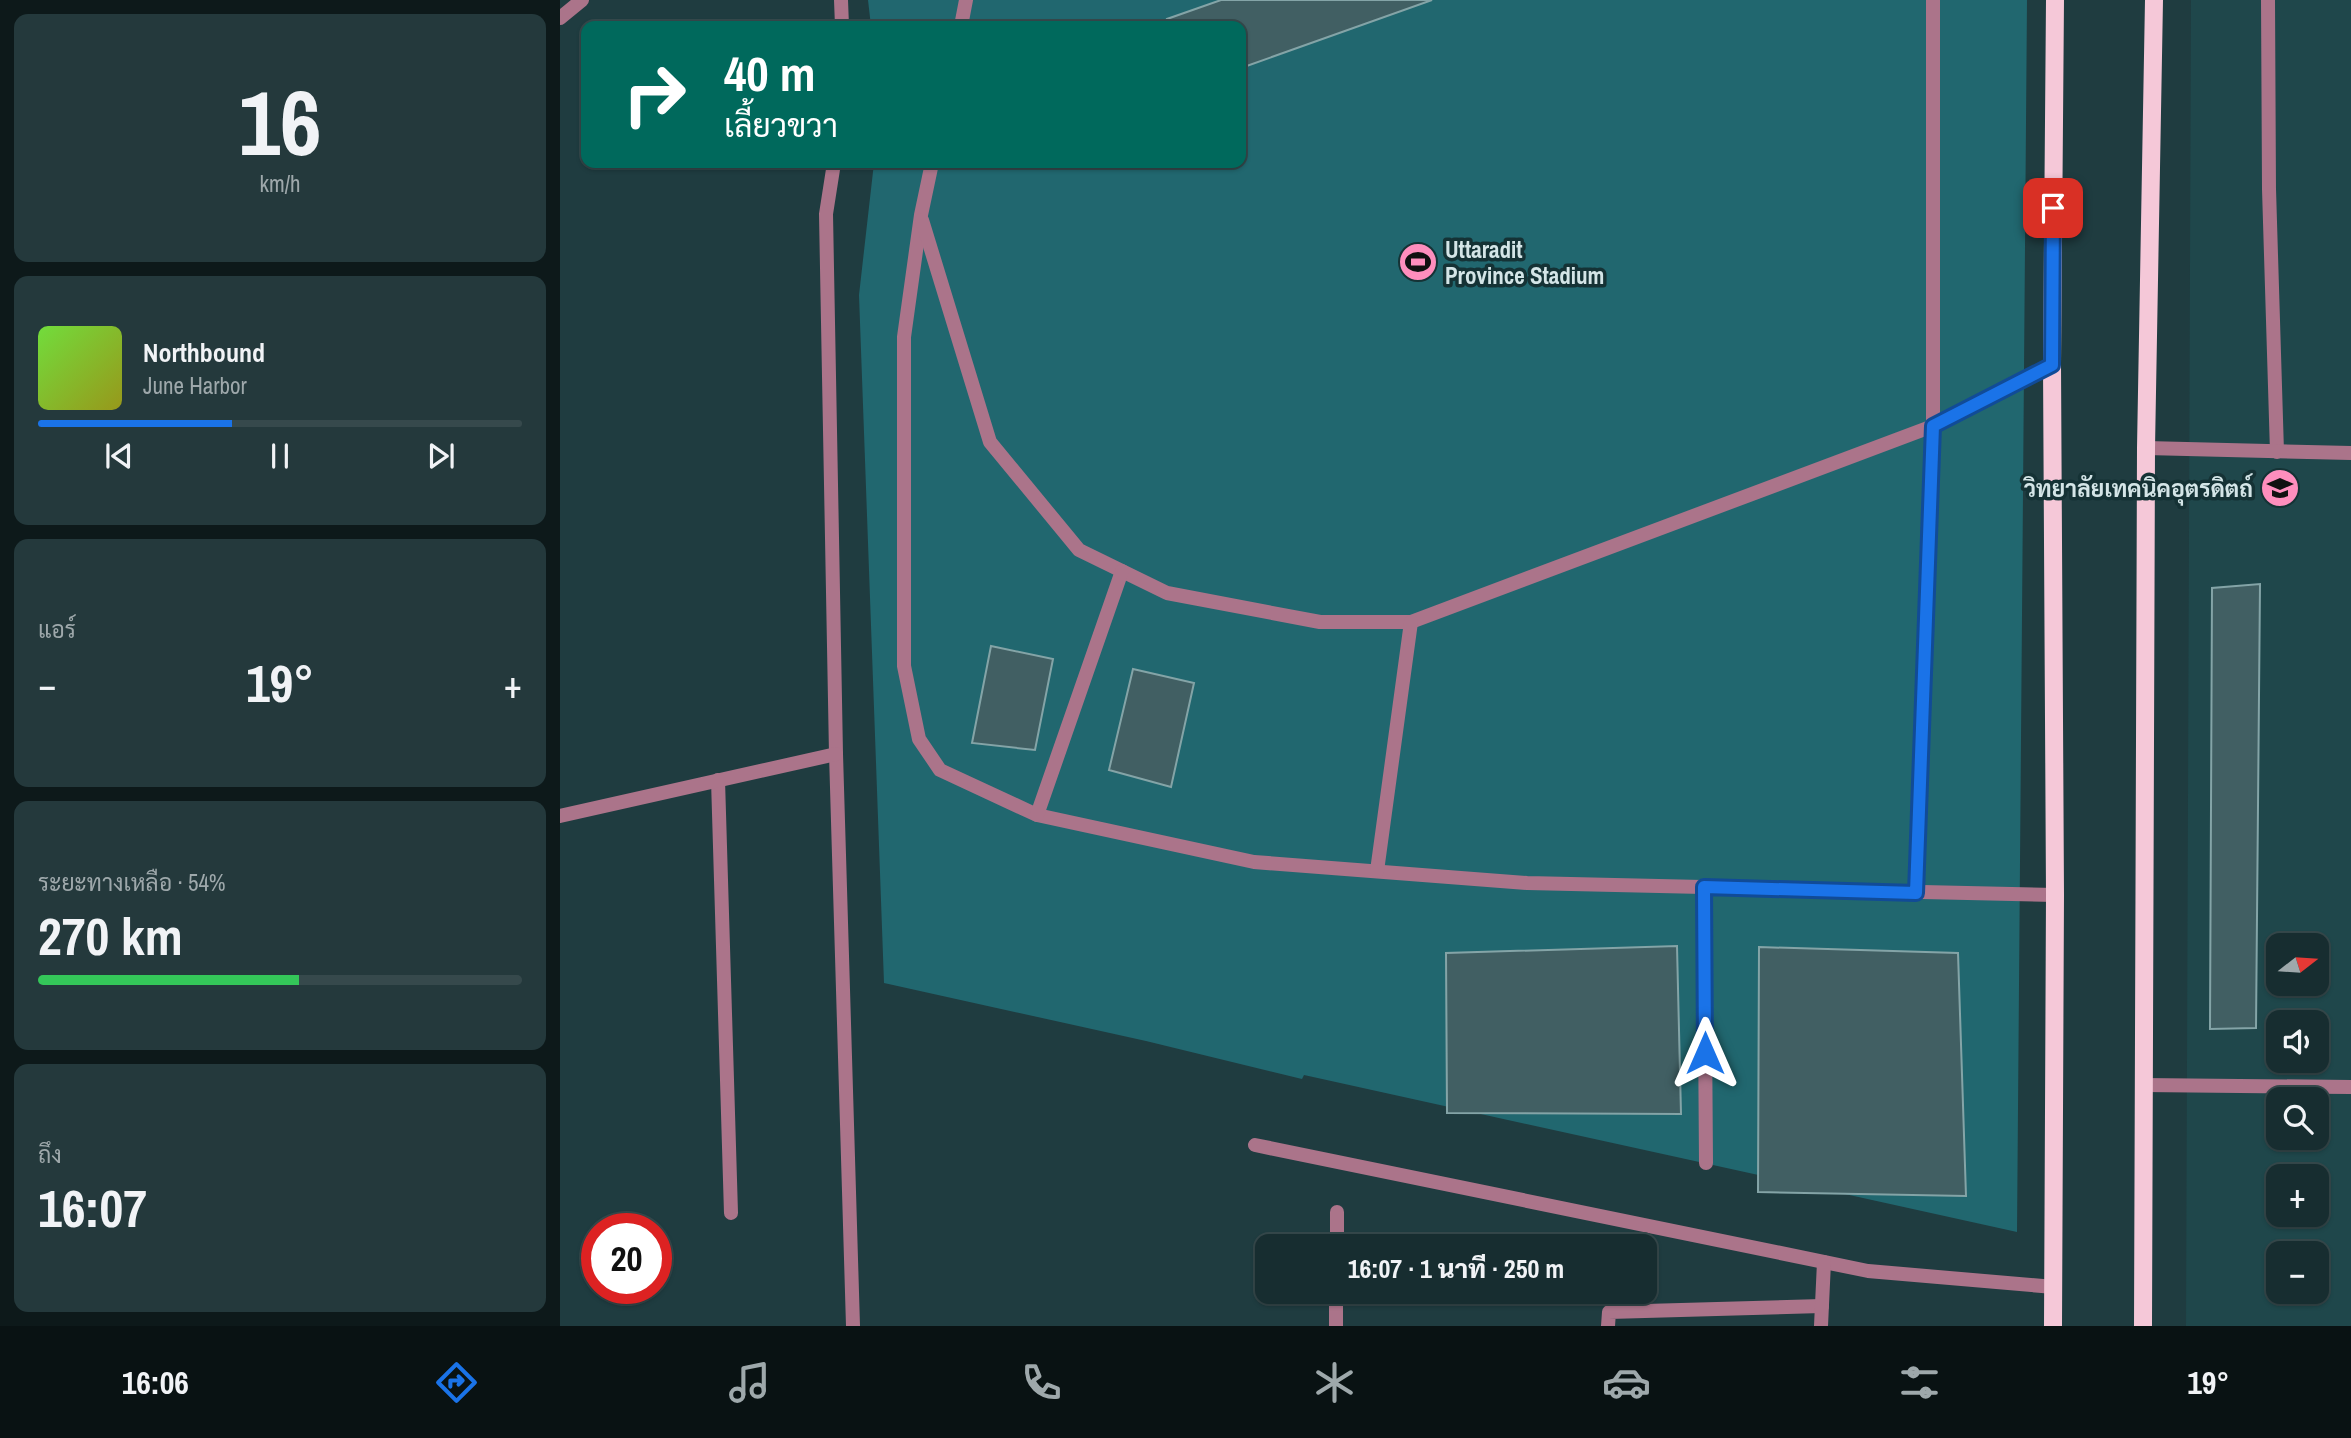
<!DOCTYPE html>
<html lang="th">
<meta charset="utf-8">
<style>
body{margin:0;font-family:"Archivo Narrow",Sarabun,sans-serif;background:#24393c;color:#f1f3f6;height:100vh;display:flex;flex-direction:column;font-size:26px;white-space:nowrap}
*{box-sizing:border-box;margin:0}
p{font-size:23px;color:#9ea8ab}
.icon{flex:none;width:38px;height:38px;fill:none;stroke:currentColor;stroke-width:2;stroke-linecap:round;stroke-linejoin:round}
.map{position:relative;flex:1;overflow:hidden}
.side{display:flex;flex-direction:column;gap:14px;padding:14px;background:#0d191a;width:560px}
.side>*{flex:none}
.top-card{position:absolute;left:21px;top:21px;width:665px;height:147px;border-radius:14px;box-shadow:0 2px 5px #0004,0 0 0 2px #36494c;background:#00695c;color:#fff;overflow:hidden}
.needle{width:46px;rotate:73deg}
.fabs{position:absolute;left:1706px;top:933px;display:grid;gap:14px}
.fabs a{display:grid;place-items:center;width:63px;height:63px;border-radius:14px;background:#172d30;box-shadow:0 2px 5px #0004,0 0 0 2px #36494c;font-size:35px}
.speed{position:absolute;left:21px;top:1213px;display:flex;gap:14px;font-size:35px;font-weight:700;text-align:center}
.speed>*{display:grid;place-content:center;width:91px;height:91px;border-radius:50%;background:#172d30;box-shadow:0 2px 5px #0004,0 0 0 2px #36494c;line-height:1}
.speed .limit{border:10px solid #d22;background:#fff;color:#111}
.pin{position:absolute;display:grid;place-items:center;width:60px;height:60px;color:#fff;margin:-30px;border-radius:14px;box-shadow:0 4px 10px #0006}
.me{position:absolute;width:77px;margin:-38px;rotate:0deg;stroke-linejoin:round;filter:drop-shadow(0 0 5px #0008)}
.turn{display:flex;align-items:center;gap:24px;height:147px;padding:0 28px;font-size:32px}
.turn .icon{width:91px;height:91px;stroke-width:2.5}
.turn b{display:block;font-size:49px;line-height:60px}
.big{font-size:52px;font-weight:800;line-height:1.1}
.side .tile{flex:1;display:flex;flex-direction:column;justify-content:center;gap:10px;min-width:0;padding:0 24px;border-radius:14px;background:#24393c}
.side .dial{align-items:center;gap:0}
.dial b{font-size:91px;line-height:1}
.song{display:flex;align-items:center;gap:21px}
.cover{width:84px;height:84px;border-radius:10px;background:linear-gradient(135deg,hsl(100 70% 55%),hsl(60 70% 35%))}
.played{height:7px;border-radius:4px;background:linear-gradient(90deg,#1a73e8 40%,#36494c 40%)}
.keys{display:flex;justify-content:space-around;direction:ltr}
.heat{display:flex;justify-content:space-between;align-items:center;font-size:38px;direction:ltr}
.charge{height:10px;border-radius:5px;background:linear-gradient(90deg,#34c759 54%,#36494c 0)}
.trip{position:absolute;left:695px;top:1234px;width:402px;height:70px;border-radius:14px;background:#172d30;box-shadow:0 2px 5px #0004,0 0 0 2px #36494c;font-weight:800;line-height:70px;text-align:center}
.menu{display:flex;height:112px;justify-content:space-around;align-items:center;background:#091213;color:#9ea8ab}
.menu .icon{width:49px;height:49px}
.menu .selected{color:#1a73e8}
.menu b{font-size:32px;color:#f1f3f6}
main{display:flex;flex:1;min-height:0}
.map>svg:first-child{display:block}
.built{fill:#1f474b;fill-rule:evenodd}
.green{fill:#21676f}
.building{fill:#415f63;stroke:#84a4a7;stroke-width:2}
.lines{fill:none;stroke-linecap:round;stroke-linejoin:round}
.service{stroke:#ab748a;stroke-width:14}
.minor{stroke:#ab748a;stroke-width:14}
.primary{stroke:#f5c8d8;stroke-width:18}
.route-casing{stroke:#114b97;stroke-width:18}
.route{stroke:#1a73e8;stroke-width:12}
.labels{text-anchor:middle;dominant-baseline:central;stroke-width:7;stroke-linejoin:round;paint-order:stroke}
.poi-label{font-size:23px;font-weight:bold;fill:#d4e5e7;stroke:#153235;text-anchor:start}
</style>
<main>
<section class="side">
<div class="tile dial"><b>16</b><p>km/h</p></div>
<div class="tile">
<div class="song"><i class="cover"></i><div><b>Northbound</b><p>June Harbor</p></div></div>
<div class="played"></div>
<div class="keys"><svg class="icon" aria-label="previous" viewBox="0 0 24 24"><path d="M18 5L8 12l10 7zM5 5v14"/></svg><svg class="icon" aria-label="pause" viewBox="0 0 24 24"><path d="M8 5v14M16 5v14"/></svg><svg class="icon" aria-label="next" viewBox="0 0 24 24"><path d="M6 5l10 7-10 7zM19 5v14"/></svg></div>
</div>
<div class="tile"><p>แอร์</p>
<div class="heat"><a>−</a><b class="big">19°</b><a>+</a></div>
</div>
<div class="tile"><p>ระยะทางเหลือ · 54%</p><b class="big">270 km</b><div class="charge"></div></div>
<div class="tile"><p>ถึง</p><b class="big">16:07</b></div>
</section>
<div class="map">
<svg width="1791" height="1326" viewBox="0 0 1791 1326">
<rect width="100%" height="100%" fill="#1f3c40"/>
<path class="built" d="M 1631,0 L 1791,0 L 1791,1326 L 1626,1326 ZM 1718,945 L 1757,945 L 1757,984 L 1718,984 ZM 1718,1022 L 1757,1022 L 1757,1060 L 1718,1060 ZM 1718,1099 L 1757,1099 L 1757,1138 L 1718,1138 ZM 1718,1176 L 1757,1176 L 1757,1214 L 1718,1214 ZM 1718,1253 L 1757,1253 L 1757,1292 L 1718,1292 Z"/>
<polygon class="green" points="308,0 1467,0 1457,1232 744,1075 742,1079 586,1041 324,983 299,295 314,163 681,163 681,26 311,26"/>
<g class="building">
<polygon points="661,0 872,0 681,68 681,26 609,26 607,19"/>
<polygon points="1700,584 1696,1028 1650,1029 1652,588"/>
<polygon points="431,646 493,659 475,750 412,743"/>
<polygon points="573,669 634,683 611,787 549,770"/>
<polygon points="1117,946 1121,1114 887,1113 886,953"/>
<polygon points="1199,947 1398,953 1406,1196 1198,1192"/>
</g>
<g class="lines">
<g class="service">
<polyline points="1708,0 1709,189 1717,452"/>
<polyline points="0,18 22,0"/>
<polyline points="401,26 406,0"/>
<polyline points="372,163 361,215 344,337 344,666 359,739 380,770 477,815 694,862 967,883 1495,895"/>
<polyline points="362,220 430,442 519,550 607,593 760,622 851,622 1373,426 1492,365"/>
<polyline points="1586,448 1791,453"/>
<polyline points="477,815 562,571"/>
<polyline points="817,871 851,622"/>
<polyline points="1144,887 1146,1163"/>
<polyline points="1356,893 1373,426 1373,0"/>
<polyline points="1583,1085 1791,1087"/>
<polyline points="695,1145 1308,1271 1494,1287"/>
<polyline points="777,1246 777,1212"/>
<polyline points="776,1326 776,1292"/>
<polyline points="1048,1326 1049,1312 1262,1306"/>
<polyline points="1261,1326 1264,1262"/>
</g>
<g class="minor">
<polyline points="281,0 282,26"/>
<polyline points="274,163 266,214 276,754 293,1326"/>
<polyline points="158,780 171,1213"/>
<polyline points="0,816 276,754"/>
</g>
<g class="primary">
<polyline points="1493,1326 1495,895 1492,365 1495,0"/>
<polyline points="1583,1326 1586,448 1594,0"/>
</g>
</g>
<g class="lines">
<defs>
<polyline id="route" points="1145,1053 1144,887 1356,893 1373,426 1492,365 1493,208"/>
</defs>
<use href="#route" class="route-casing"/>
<use href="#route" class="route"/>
</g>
<defs>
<symbol id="stadium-disc" viewBox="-11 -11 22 22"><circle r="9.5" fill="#fe8ebd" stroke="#153235"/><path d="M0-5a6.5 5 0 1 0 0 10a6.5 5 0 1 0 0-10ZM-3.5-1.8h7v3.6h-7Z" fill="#111"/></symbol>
<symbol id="university-disc" viewBox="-11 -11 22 22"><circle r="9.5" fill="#fe8ebd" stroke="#153235"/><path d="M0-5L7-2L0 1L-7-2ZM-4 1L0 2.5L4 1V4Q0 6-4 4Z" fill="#111"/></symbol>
</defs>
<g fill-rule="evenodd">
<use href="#stadium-disc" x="836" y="240" width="44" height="44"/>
<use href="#university-disc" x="1698" y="466" width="44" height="44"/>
</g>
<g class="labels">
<g class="poi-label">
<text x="885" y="249">Uttaradit<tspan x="885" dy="26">Province Stadium</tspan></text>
<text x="1693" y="488" text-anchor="end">วิทยาลัยเทคนิคอุตรดิตถ์</text>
</g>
</g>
</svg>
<div class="fabs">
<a><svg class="needle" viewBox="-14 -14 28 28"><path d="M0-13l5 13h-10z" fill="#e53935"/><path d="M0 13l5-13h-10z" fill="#9ea8ab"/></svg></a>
<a><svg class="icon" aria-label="sound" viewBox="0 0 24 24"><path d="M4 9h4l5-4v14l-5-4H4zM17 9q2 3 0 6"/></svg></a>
<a><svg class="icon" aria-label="search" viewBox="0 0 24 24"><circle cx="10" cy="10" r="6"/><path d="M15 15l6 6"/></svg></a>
<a>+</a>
<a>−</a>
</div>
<div class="speed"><div class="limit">20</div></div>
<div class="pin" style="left:1493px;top:208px;background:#d93025"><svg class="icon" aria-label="arrive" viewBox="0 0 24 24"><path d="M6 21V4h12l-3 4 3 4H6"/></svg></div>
<svg class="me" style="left:1145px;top:1053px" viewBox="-20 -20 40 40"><path d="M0-17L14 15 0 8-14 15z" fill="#1a73e8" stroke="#fff" stroke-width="4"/></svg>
<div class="trip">16:07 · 1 นาที · 250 m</div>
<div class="top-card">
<div class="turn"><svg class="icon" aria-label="right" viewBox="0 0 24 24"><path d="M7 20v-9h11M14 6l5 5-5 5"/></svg><div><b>40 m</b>เลี้ยวขวา</div></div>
</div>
</div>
</main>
<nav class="menu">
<b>16:06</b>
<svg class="icon selected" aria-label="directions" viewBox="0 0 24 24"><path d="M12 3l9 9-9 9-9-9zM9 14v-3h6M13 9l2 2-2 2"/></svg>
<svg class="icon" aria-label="music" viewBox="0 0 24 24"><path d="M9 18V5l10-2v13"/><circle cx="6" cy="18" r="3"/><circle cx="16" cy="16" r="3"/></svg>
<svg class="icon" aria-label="phone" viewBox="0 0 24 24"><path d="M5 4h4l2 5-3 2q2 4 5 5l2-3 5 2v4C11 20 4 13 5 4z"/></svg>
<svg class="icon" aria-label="climate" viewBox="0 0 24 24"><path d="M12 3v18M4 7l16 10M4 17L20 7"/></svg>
<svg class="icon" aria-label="car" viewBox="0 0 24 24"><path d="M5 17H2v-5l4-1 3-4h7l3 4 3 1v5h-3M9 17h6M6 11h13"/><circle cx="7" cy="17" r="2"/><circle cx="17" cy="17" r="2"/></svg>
<svg class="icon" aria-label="filters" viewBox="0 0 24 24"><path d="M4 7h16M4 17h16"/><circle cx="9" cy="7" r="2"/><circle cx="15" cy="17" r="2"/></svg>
<b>19°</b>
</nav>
